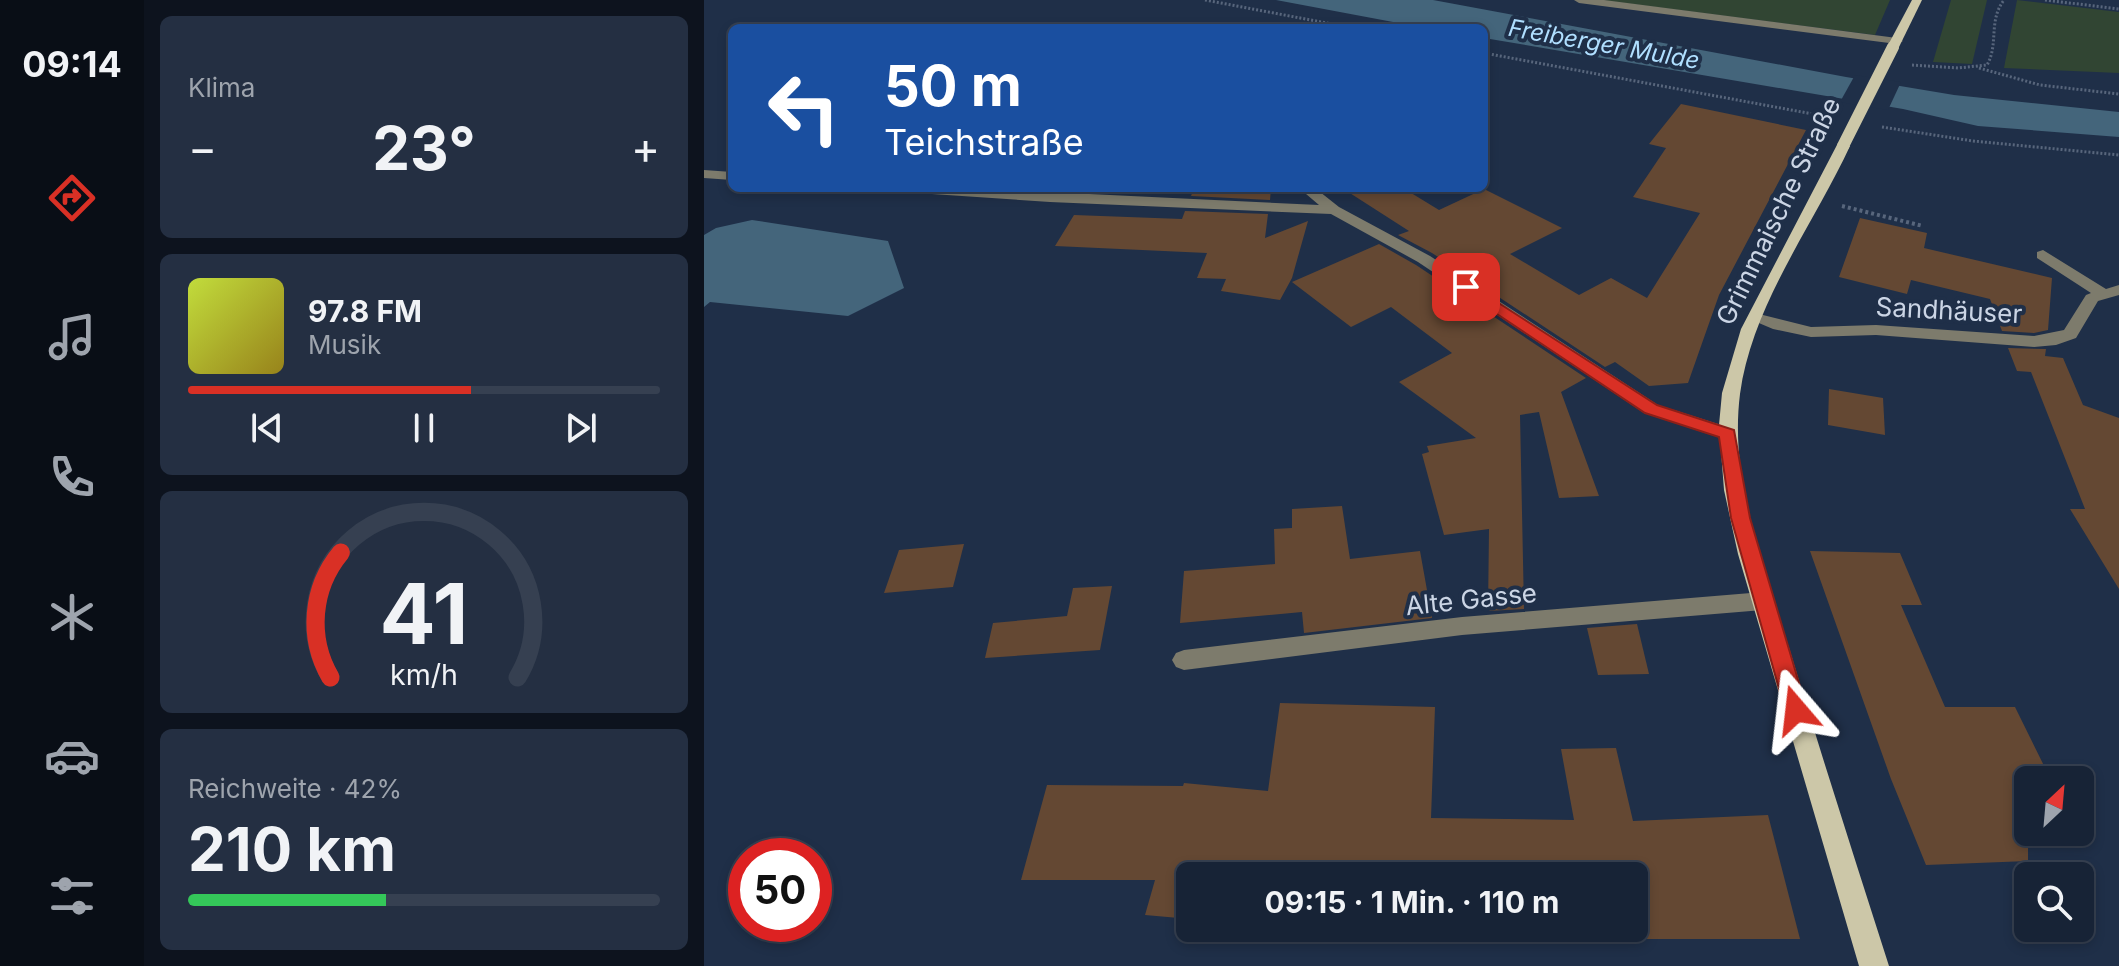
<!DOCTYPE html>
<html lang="de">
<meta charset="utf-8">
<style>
body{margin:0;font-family:Inter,sans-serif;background:#242f42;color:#f1f3f6;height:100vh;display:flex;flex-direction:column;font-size:30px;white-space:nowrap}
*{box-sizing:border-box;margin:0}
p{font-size:26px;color:#9ea4ad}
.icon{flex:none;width:44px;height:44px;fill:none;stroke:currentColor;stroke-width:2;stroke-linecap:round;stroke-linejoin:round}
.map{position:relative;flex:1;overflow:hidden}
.panel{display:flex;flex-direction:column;gap:16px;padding:16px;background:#0d131e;width:560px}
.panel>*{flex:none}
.banner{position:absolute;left:24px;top:24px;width:760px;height:168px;border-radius:12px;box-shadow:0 4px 12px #0003,0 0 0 2px #364051;background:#1a4fa0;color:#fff;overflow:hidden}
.needle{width:52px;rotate:26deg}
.fabs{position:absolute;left:1310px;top:766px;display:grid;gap:16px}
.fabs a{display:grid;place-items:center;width:80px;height:80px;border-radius:12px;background:#172336;box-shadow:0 4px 12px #0003,0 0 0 2px #364051;font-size:40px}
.speed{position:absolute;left:24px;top:838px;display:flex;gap:16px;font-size:40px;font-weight:700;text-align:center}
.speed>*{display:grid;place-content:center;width:104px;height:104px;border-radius:50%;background:#172336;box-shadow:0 4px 12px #0003,0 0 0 2px #364051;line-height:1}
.speed .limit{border:12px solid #d22;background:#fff;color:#111}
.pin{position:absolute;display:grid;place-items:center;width:68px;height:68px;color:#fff;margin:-34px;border-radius:16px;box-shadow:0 4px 12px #0006}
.me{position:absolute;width:88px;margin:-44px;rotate:343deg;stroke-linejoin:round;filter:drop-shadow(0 0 6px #0008)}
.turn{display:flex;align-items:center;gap:28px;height:168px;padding:0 24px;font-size:36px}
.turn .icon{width:104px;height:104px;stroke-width:2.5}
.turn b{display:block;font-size:56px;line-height:68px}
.big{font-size:60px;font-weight:700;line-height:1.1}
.panel .tile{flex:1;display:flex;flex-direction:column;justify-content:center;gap:12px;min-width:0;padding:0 28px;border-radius:12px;background:#242f42}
.panel .dial{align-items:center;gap:0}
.dial svg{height:208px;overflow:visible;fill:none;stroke:#364051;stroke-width:7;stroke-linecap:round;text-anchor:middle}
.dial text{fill:#f1f3f6;stroke:none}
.song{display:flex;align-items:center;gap:24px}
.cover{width:96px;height:96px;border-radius:12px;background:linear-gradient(135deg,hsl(70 70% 55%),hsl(50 70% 35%))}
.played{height:8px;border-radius:4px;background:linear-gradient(90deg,#d93025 60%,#364051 60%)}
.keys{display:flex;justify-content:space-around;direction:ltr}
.heat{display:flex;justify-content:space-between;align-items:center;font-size:44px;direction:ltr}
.charge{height:12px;border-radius:6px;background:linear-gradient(90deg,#34c759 42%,#364051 0)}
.trip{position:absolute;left:472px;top:862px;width:472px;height:80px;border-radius:12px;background:#172336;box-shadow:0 4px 12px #0003,0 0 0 2px #364051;font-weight:700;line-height:80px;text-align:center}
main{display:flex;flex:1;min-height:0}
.tab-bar{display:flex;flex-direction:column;width:144px;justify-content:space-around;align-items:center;background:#090e16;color:#9ea4ad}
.tab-bar .icon{width:56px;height:56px}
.tab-bar .active{color:#d93025}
.tab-bar b{font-size:36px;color:#f1f3f6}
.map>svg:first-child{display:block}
.green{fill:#314533}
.water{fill:#44657b}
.pier{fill:#1f2f48}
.building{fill:#644833}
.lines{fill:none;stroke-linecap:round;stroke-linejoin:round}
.path-far1{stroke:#58667c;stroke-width:3;stroke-dasharray:2 2;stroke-linecap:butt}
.path{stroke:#58667c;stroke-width:4;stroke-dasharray:3 3;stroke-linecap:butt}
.minor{fill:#7d7b6c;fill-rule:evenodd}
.major{fill:#ccc7a8;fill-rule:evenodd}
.major-bridge{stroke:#ccc7a8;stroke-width:12}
.route{fill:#d93025;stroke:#8d1f18;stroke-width:2}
.labels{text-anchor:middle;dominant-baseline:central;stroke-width:8;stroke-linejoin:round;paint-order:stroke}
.far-water-label{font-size:24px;font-style:italic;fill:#b0dfff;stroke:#1f2f48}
.street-label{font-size:26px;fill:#cbd5e5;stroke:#1f2f48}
</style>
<main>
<nav class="tab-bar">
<b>09:14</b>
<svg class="icon active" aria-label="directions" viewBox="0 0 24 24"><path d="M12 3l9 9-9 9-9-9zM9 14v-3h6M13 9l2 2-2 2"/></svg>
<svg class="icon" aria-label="music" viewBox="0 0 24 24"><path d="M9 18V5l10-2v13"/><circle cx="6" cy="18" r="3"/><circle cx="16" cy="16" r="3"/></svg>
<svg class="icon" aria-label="phone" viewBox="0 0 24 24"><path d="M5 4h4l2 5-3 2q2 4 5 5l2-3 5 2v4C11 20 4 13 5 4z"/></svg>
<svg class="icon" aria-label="climate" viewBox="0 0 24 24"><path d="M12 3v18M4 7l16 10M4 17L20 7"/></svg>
<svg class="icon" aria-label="car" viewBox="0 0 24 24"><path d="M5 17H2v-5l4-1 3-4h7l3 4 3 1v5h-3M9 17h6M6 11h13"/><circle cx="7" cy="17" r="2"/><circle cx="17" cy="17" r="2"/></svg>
<svg class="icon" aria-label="filters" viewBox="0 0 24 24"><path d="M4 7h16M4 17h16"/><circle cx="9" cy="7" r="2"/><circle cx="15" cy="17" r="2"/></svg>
</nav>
<section class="panel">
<div class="tile"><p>Klima</p>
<div class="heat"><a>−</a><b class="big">23°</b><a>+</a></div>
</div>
<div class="tile">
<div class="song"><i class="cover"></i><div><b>97.8 FM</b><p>Musik</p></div></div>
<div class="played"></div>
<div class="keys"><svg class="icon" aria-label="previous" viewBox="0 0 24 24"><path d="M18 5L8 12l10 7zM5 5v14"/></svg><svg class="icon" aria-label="pause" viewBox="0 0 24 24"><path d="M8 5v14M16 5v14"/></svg><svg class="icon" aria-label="next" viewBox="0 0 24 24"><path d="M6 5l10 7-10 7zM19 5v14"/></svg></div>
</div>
<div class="tile dial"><svg viewBox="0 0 100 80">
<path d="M14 69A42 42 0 1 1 86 69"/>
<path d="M14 69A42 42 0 0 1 18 21" stroke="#d93025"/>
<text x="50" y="56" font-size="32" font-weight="700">41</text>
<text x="50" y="72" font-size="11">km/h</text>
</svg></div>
<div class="tile"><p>Reichweite · 42%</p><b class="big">210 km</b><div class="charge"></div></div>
</section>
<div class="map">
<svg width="1415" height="966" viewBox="0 0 1415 966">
<rect width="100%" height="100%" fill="#1f2f48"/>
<g class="green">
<polygon points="896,0 1186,0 1171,35"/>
<polygon points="1247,0 1283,0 1268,64 1229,62"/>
<polygon points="1313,0 1415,12 1415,73 1300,68"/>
</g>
<g class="water">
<polygon points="572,0 729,0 1142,77 1250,95 1415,112 1415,137 1274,126 1199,109 780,38 780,28 721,28"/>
<polygon points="48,220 184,241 200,288 144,316 6,302 0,307 0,235 12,228"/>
</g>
<polygon class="pier" points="1151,75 1197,82 1184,110 1136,102"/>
<g class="building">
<polygon points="977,104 1102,130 1015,295 984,383 945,386 911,362 901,367 728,253 694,235 705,231 638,188 699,188 735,210 780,189 858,228 806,254 875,295 907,278 943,298 996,213 929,197 962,148 945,144"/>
<polygon points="490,188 567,188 566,200 487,196"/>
<polygon points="481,211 564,214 561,238 604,221 588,278 576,300 517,291 522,279 493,278 503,253 351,246 370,215 478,219"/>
<polygon points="1156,218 1223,233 1220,248 1348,278 1344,330 1330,333 1298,331 1286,299 1207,280 1203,294 1135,277"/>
<polygon points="675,244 712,265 882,378 857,392 895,496 855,498 835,412 816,415 820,609 784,611 785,529 740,535 718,454 725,452 723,446 772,438 695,382 748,353 687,307 647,327 588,282"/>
<polygon points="1304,348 1342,349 1341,356 1359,358 1379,405 1415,418 1415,589 1366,509 1381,509 1327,372 1313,371"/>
<polygon points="1125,389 1179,398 1181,435 1124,425"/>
<polygon points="638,506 646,559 716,551 728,618 600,633 598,612 476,623 480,571 571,564 570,529 588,528 588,509"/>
<polygon points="260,544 249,587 180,593 195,550"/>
<polygon points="1106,551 1196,553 1218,605 1197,605 1241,707 1311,707 1347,780 1324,780 1324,861 1222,865 1187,779"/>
<polygon points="408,586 396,650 281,658 289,623 363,616 369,588"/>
<polygon points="933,624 945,674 894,675 883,628"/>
<polygon points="576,703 731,707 727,818 870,820 857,749 912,748 929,821 1064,815 1096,939 857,939 856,928 930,928 930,876 486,876 486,919 441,915 451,880 317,880 343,785 479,786 480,783 564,791"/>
</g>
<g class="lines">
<g class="path-far1">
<polyline points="501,0 649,28"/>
<polyline points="1341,0 1415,9"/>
<polyline points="780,53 1125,117"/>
<path d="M 1208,65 L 1254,68 L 1283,65 C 1295,44 1284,21 1300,0"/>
<polyline points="1275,68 1336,85 1415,94"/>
<polyline points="1178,127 1269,141 1415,155"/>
</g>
<polyline class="path" points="1138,206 1219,226"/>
<g class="minor">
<polygon points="870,0 900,0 1193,38 1199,41 1193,44 875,3"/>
<polygon points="0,170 28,172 28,180 0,178"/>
<polygon points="191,188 262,188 615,205 595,188 611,188 635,207 726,256 954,405 1030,429 1033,434 1023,440 940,413 714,262 627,214 346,202 198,192"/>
<polygon points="1339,250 1402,289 1415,285 1415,295 1394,301 1372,338 1352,345 1330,347 1172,335 1107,337 1069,329 1043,318 1051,313 1107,327 1172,325 1330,336 1360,330 1382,295 1387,293 1333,258 1333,252"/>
<polygon points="1059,592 1067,595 1070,601 1067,607 1059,610 758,635 480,670 472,667 468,660 472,653 480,650 758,617"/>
</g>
<g class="major">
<polygon points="1208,0 1218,0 1195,47 1185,49 1183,47"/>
<path d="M 1134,143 L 1146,146 C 1109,226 1048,305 1036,394 C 1025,481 1060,567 1085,648 C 1117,754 1151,860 1185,966 L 1155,966 L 1034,554 L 1020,490 L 1015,425 L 1018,393 L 1037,329 Z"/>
</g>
<polyline class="major-bridge" points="1139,146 1189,47"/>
</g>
<polygon class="route" points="762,282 953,405 1030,430 1046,518 1103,710 1100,717 1092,719 1084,717 1081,710 1027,518 1015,437 941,413 757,290 757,283"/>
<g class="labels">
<g class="far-water-label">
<text transform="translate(900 44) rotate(10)">Freiberger Mulde</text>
</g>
<g class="street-label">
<text transform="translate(1074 211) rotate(-64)">Grimmaische Straße</text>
<text transform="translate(1245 310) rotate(3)">Sandhäuser</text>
<text transform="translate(767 599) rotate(-6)">Alte Gasse</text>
</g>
</g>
</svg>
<div class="fabs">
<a><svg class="needle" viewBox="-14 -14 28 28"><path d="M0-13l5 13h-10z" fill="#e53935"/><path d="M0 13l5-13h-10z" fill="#9ea4ad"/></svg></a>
<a><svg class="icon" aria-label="search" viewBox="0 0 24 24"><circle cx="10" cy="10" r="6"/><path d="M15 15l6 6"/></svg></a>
</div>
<div class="speed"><div class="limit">50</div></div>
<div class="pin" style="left:762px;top:287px;background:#d93025"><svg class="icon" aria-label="arrive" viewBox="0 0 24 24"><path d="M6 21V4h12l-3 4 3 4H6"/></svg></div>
<svg class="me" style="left:1092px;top:710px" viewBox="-20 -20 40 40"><path d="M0-17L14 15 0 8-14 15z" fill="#d93025" stroke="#fff" stroke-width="4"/></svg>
<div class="trip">09:15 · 1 Min. · 110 m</div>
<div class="banner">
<div class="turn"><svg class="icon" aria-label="left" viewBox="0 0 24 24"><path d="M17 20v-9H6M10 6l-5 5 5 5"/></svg><div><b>50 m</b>Teichstraße</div></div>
</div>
</div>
</main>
